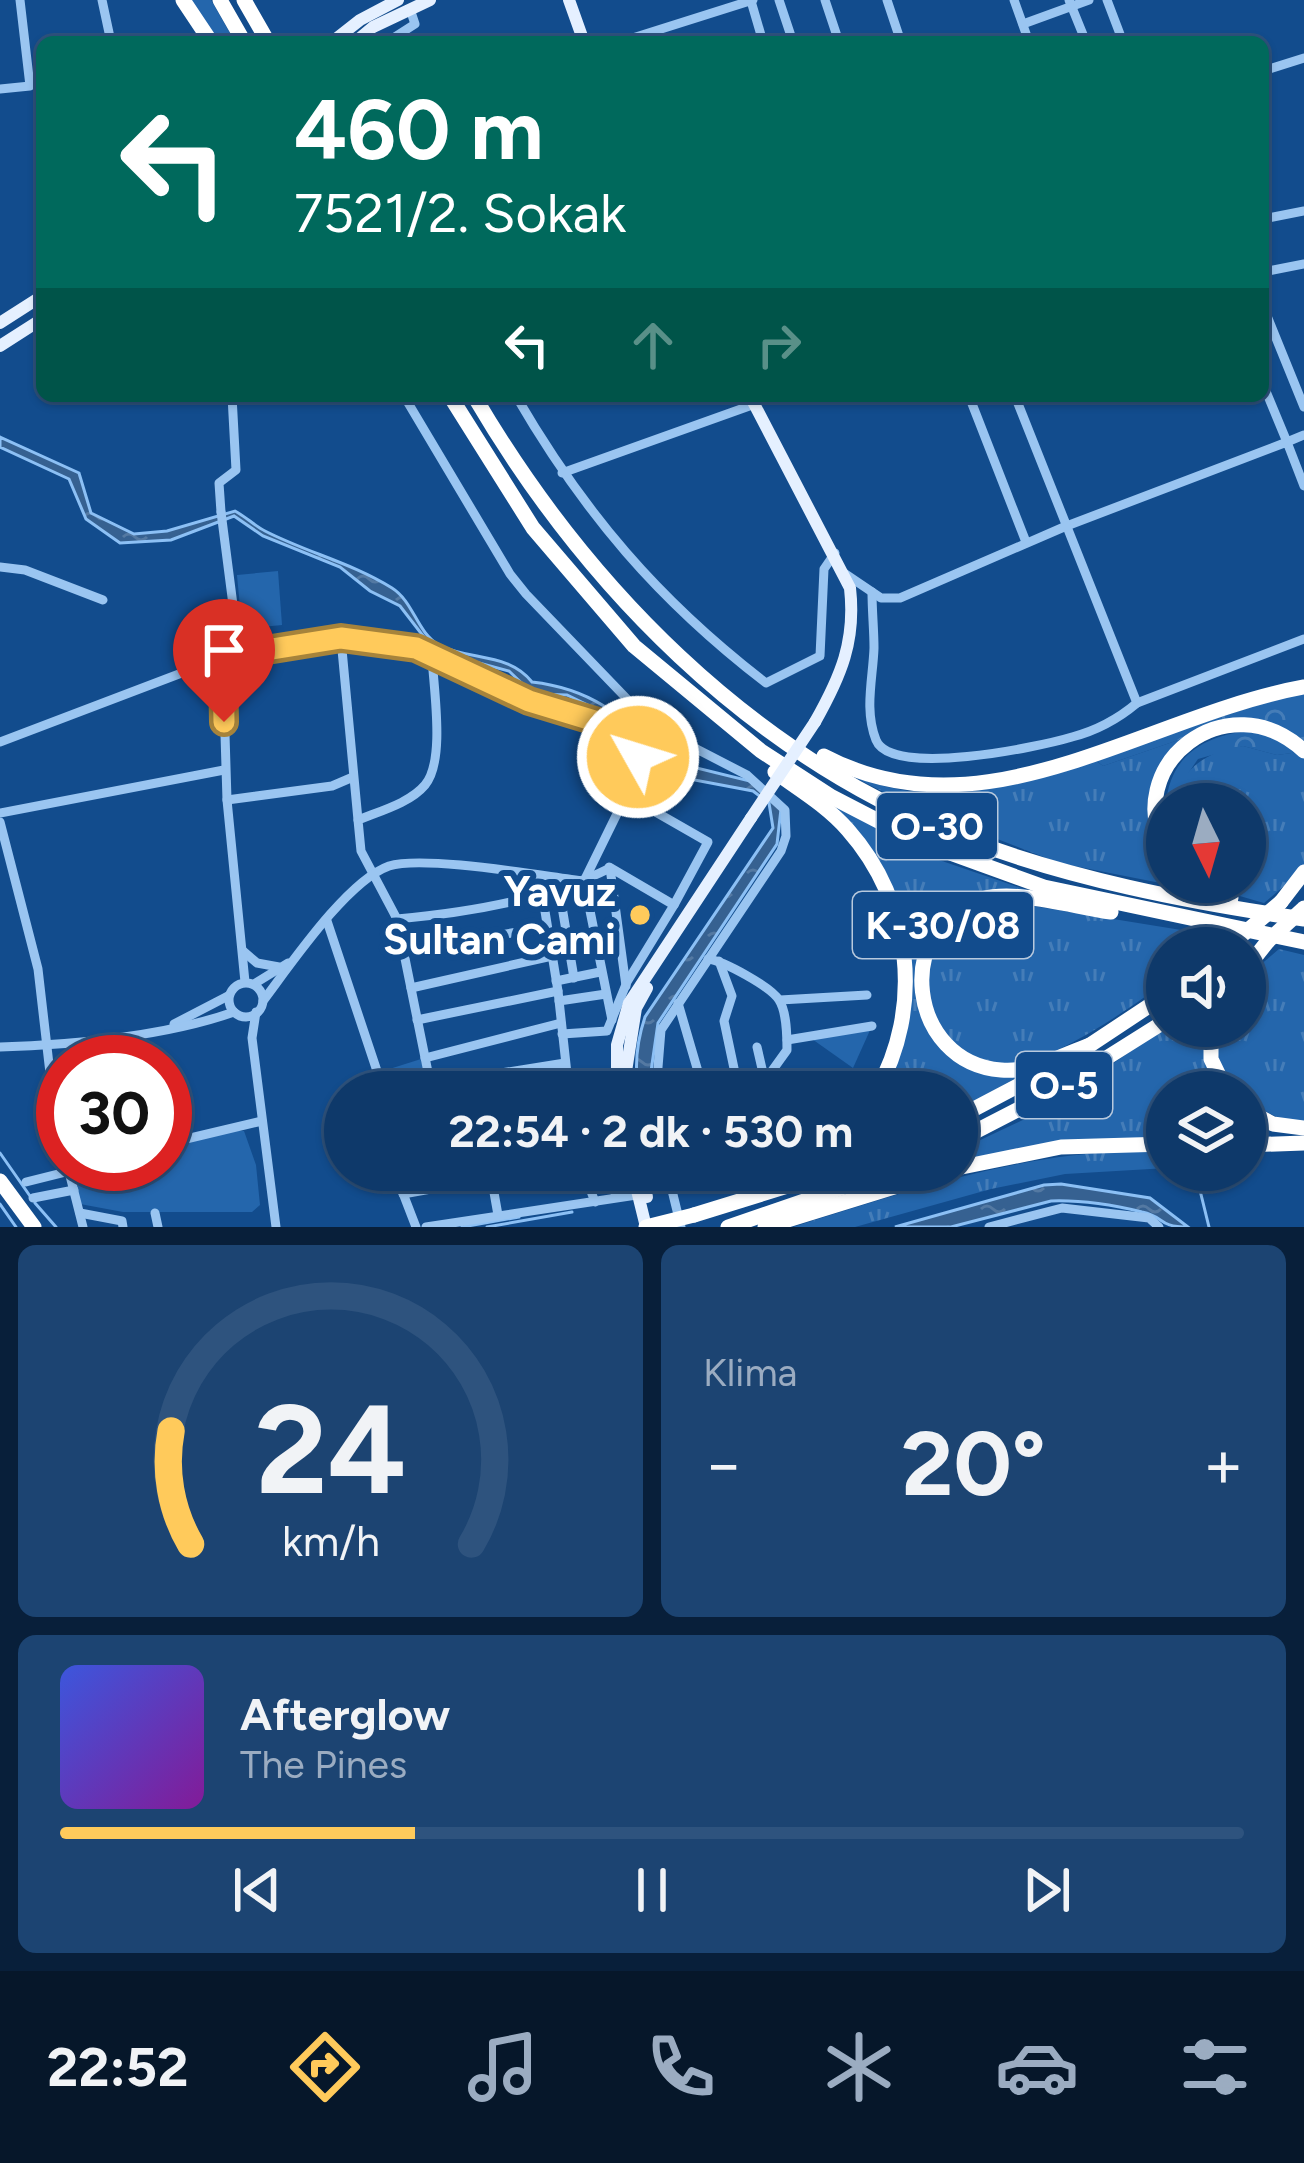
<!DOCTYPE html>
<html lang="tr">
<meta charset="utf-8">
<style>
body{margin:0;font-family:Figtree,sans-serif;background:#1c4472;color:#f1f3f6;height:100vh;display:flex;flex-direction:column;font-size:45px;white-space:nowrap}
*{box-sizing:border-box;margin:0}
p{font-size:39px;color:#9bacc1}
.icon{flex:none;width:66px;height:66px;fill:none;stroke:currentColor;stroke-width:2;stroke-linecap:round;stroke-linejoin:round}
.map{position:relative;height:1227px;overflow:hidden}
.details{display:flex;flex-direction:column;gap:18px;padding:18px;background:#081f3a;flex:1}
.details>*{flex:none}
.top-card{position:absolute;left:36px;top:36px;width:1233px;height:366px;border-radius:18px;box-shadow:0 3px 9px #0004,0 0 0 3px #2e537e;background:#00695c;color:#fff;overflow:hidden}
.needle{width:78px;rotate:175deg}
.buttons{position:absolute;left:1146px;top:783px;display:grid;gap:24px}
.buttons a{display:grid;place-items:center;width:120px;height:120px;border-radius:50%;background:#0e396a;box-shadow:0 3px 9px #0004,0 0 0 3px #2e537e;font-size:60px}
.speed{position:absolute;left:36px;top:1035px;display:flex;gap:24px;font-size:60px;font-weight:700;text-align:center}
.speed>*{display:grid;place-content:center;width:156px;height:156px;border-radius:50%;background:#0e396a;box-shadow:0 3px 9px #0004,0 0 0 3px #2e537e;line-height:1}
.speed .limit{border:18px solid #d22;background:#fff;color:#111}
.pin{position:absolute;display:grid;place-items:center;width:102px;height:102px;color:#fff;margin:-123px -51px;border-radius:50% 50% 50% 0;rotate:-45deg;box-shadow:0 0 12px #0007}
.pin .icon{rotate:45deg}
.me{position:absolute;width:132px;margin:-66px;rotate:309deg;stroke-linejoin:round;filter:drop-shadow(0 0 9px #0008)}
.turn{display:flex;align-items:center;gap:42px;height:252px;padding:0 60px;font-size:54px}
.turn .icon{width:156px;height:156px;stroke-width:2.5}
.turn b{display:block;font-size:84px;line-height:102px}
.lanes{display:flex;align-items:center;height:114px;padding:0 60px;background:#0003;justify-content:center;gap:60px;direction:ltr}
.lanes .off{opacity:.35}
.big{font-size:90px;font-weight:700;line-height:1.1}
.details .widget{flex:1;display:flex;flex-direction:column;justify-content:center;gap:18px;min-width:0;padding:0 42px;border-radius:18px;background:#1c4472}
.details .dial{align-items:center;gap:0}
.dial svg{height:312px;overflow:visible;fill:none;stroke:#2e537e;stroke-width:7;stroke-linecap:round;text-anchor:middle}
.dial text{fill:#f1f3f6;stroke:none}
.song{display:flex;align-items:center;gap:36px}
.cover{width:144px;height:144px;border-radius:18px;background:linear-gradient(135deg,hsl(230 70% 55%),hsl(290 70% 35%))}
.played{height:12px;border-radius:6px;background:linear-gradient(90deg,#ffca5b 30%,#2e537e 30%)}
.keys{display:flex;justify-content:space-around;direction:ltr}
.heat{display:flex;justify-content:space-between;align-items:center;font-size:66px;direction:ltr}
.details .tiles{flex:1;display:grid;gap:18px;grid-template-columns:1fr 1fr}
.widget:last-child{grid-column:span 2}
.trip{position:absolute;left:324px;top:1071px;width:654px;height:120px;border-radius:60px;background:#0e396a;box-shadow:0 3px 9px #0004,0 0 0 3px #2e537e;font-weight:700;line-height:120px;text-align:center}
.dock{display:flex;height:192px;justify-content:space-around;align-items:center;background:#06172a;color:#9bacc1}
.dock .icon{width:84px;height:84px}
.dock .current{color:#ffca5b}
.dock b{font-size:54px;color:#f1f3f6}
.map>svg:first-child{display:block}
.grass{fill:url(#grass-tufts)}
.forest{fill:url(#forest-crowns)}
.green{fill:#2466ac}
.water{fill:url(#water-ripples);stroke:#8cc0f5;stroke-width:3}
.lines{fill:none;stroke-linecap:round;stroke-linejoin:round}
.stream{stroke:#8cc0f5;stroke-width:3}
.minor{stroke:#9ac5f1;stroke-width:9}
.major{stroke:#e5f0ff;stroke-width:12}
.highway{stroke:#fff;stroke-width:15}
.minor-bridge{stroke:#9ac5f1;stroke-width:9}
.major-bridge{stroke:#e5f0ff;stroke-width:12}
.highway-bridge{stroke:#fff;stroke-width:15}
.route-casing{stroke:#a6833b;stroke-width:30}
.route{stroke:#ffca5b;stroke-width:21}
.poi-dot{fill:#ffca5b;stroke:#124c8d;stroke-width:4.5}
.labels{text-anchor:middle;dominant-baseline:central;stroke-width:12;stroke-linejoin:round;paint-order:stroke}
.shield{fill:#124c8d;stroke:#b8c9dd;stroke-width:3}
.shield-label{font-size:39px;font-weight:bold;fill:#fff}
.poi-label{font-size:42px;font-weight:bold;fill:#fff;stroke:#124c8d;text-anchor:end}
</style>
<div class="map">
<svg width="1304" height="1227" viewBox="0 0 1304 1227">
<defs>
<pattern id="grass-tufts" width="24" height="20" patternUnits="userSpaceOnUse" patternTransform="scale(3)"><rect width="24" height="20" fill="#2466ac"/><path d="M3 7l-1-3M5 7V3M7 7l1-3M15 17l-1-3M17 17v-4M19 17l1-3" fill="none" stroke="#457db8"/></pattern>
<pattern id="forest-crowns" width="20" height="18" patternUnits="userSpaceOnUse" patternTransform="scale(3)"><rect width="20" height="18" fill="#2466ac"/><path d="M2 6a3 3 0 1 1 6 0M12 15a3 3 0 1 1 6 0" fill="none" stroke="#457db8"/></pattern>
<pattern id="water-ripples" width="26" height="14" patternUnits="userSpaceOnUse" patternTransform="scale(3)"><rect width="26" height="14" fill="#366191"/><path d="M2 4q2-2 4 0t4 0M15 11q2-2 4 0t4 0" fill="none" stroke="#5479a2"/></pattern>
</defs>
<rect width="100%" height="100%" fill="#124c8d"/>
<g class="grass">
<polygon points="191,0 211,0 235,42 219,42"/>
<path d="M 1190,736 L 1159,772 L 1167,882 L 1185,882 L 1191,889 L 1059,863 L 907,804 L 852,776 C 946,811 1003,787 1092,758 L 1103,766 Z"/>
<path d="M 1243,746 L 1277,755 L 1299,752 L 1304,757 L 1304,869 L 1264,903 L 1226,892 L 1211,882 L 1245,882 L 1245,804 L 1170,804 C 1184,768 1204,752 1243,746 Z"/>
<polygon points="831,803 939,860 1050,898 964,901 917,976 947,1054 1023,1074 957,1111 957,1092 882,1092 892,1075 906,1030 903,923"/>
<path d="M 987,903 L 1015,903 L 1218,936 L 1208,948 L 1167,948 L 1167,981 C 1130,1008 1040,1073 994,1065 C 938,1056 905,980 942,935 C 954,920 969,911 987,903 Z"/>
<path d="M 1279,949 L 1304,955 L 1304,1123 L 1287,1122 L 1245,1101 L 1245,1092 L 1235,1092 C 1219,1071 1216,1052 1216,1026 L 1245,1026 L 1245,978 Z"/>
<path d="M 1168,1026 L 1208,1026 L 1224,1092 L 1167,1092 L 1167,1141 C 1095,1141 1027,1145 957,1162 L 957,1151 L 1046,1109 Z"/>
<path d="M 1129,1151 L 1167,1152 L 1167,1168 L 1065,1174 L 991,1189 L 855,1227 L 793,1227 C 905,1192 1012,1155 1129,1151 Z"/>
</g>
<g class="forest">
<polygon points="1304,694 1304,746 1275,729 1190,736 1103,766 1093,758 1283,697"/>
<path d="M 1250,731 L 1275,736 L 1299,752 L 1277,755 L 1243,746 L 1198,759 L 1167,804 L 1167,839 C 1158,775 1184,737 1250,731 Z"/>
</g>
<g class="green">
<polygon points="278,571 282,625 242,629 237,575"/>
<polygon points="871,1028 853,1068 812,1039"/>
<polygon points="421,1059 424,1076 387,1088 380,1072"/>
<polygon points="224,1131 244,1131 256,1165 260,1205 252,1212 123,1212 80,1204 73,1176 109,1164 165,1164 165,1147"/>
</g>
<g class="water">
<path d="M 0,437 L 79,473 L 91,513 L 134,534 L 167,531 L 235,511 C 246,517 255,526 265,531 C 308,553 352,563 392,588 C 414,602 417,633 439,645 C 470,661 508,652 532,682 C 585,688 626,712 656,758 L 750,781 L 781,809 L 777,844 L 658,1023 L 648,1092 L 639,1092 C 634,1067 637,1041 645,1017 L 773,828 L 769,803 L 753,791 L 657,773 L 610,716 L 567,695 L 533,694 L 509,671 L 442,653 L 430,645 L 400,606 L 370,591 L 340,567 L 263,536 L 234,516 L 171,540 L 120,543 L 86,519 L 69,479 L 0,447 Z"/>
<path d="M 1061,1184 L 1150,1198 L 1188,1227 C 1157,1227 1166,1217 1142,1212 C 1113,1205 1080,1200 1051,1201 L 951,1227 L 895,1227 L 1044,1185 Z"/>
</g>
<g class="lines">
<g class="stream">
<polyline points="0,1153 30,1196"/>
<polyline points="1195,1170 1209,1227"/>
<polyline points="35,1203 56,1227"/>
<polyline points="0,1204 16,1227"/>
<polyline points="462,1227 519,1217"/>
<polyline points="487,1227 572,1212"/>
</g>
<g class="minor">
<polyline points="102,0 111,42"/>
<polyline points="779,0 793,42"/>
<polyline points="825,0 839,42"/>
<polyline points="887,0 901,42"/>
<polyline points="1014,0 1029,42"/>
<polyline points="1069,0 1086,42"/>
<polyline points="1107,0 1123,42"/>
<polyline points="751,1 763,42"/>
<polyline points="1023,24 1089,0"/>
<polyline points="387,42 415,24 410,9"/>
<polyline points="620,42 753,0"/>
<polyline points="1263,71 1304,58"/>
<polyline points="0,89 30,86 20,0"/>
<polyline points="1263,219 1304,211"/>
<polyline points="1263,272 1304,264"/>
<polyline points="1263,306 1304,407"/>
<polyline points="1263,384 1287,442 1304,435"/>
<polyline points="404,396 510,574 526,594 654,727 747,775 785,810 786,836 781,851 661,1030 656,1092"/>
<path d="M 516,396 C 584,513 658,600 766,683 L 820,656 L 824,569 L 835,553"/>
<polyline points="969,396 1026,542"/>
<polyline points="1015,396 1137,703"/>
<polyline points="562,473 755,404"/>
<polyline points="221,512 219,483 236,470 232,396"/>
<polyline points="0,567 25,570 103,600"/>
<polyline points="844,573 881,598 900,598 1064,527 1287,442 1304,486"/>
<path d="M 872,592 C 872,611 874,630 874,648 C 873,678 864,710 876,740 C 891,778 1039,747 1072,737 C 1095,731 1118,719 1137,703 L 1304,639"/>
<polyline points="341,639 358,820"/>
<path d="M 432,655 C 433,686 446,760 425,785 C 410,803 380,811 358,820 L 361,851 L 397,919 L 432,1092"/>
<path d="M 0,742 L 229,655 L 341,639 L 416,648 L 529,701 L 608,725 L 638,757 L 638,771 L 584,881 C 542,876 424,855 389,866 C 347,881 291,964 263,1001"/>
<polyline points="0,813 224,770"/>
<polyline points="0,822 38,969 56,1125 63,1150"/>
<polyline points="609,867 674,905 708,842 626,795"/>
<polyline points="534,875 542,893 558,991 569,1092"/>
<polyline points="584,881 612,1020"/>
<polyline points="559,889 574,978"/>
<path d="M 397,919 C 465,913 549,899 610,868 L 626,986"/>
<polyline points="327,921 384,1092"/>
<polyline points="243,951 257,963 279,967"/>
<polyline points="404,952 546,927"/>
<path d="M 708,959 C 724,961 771,987 779,1000 C 787,1012 787,1037 787,1050 L 761,1086 L 741,1092"/>
<polyline points="719,961 732,996 724,1021 739,1092"/>
<polyline points="556,981 600,972"/>
<polyline points="245,982 227,800 332,786 353,777"/>
<circle cx="246" cy="1000" r="17"/>
<polyline points="254,984 288,963"/>
<polyline points="411,988 552,956"/>
<polyline points="780,1000 867,995"/>
<polyline points="559,1001 606,994"/>
<polyline points="678,1003 704,1092"/>
<polyline points="256,1012 252,1038 276,1227"/>
<polyline points="417,1020 558,991"/>
<polyline points="174,1024 228,996"/>
<polyline points="562,1034 607,1031 627,982 674,905"/>
<polyline points="787,1040 872,1026"/>
<path d="M 0,1047 C 73,1045 166,1036 234,1012"/>
<polyline points="757,1047 763,1073 768,1078"/>
<polyline points="425,1058 561,1023"/>
<polyline points="372,1079 374,1092"/>
<polyline points="431,1084 565,1063"/>
<polyline points="384,1092 430,1080"/>
<polyline points="514,1092 567,1079"/>
<polyline points="165,1144 262,1121"/>
<polyline points="67,1164 83,1227"/>
<polyline points="394,1170 416,1227"/>
<polyline points="490,1170 498,1215"/>
<polyline points="583,1170 595,1202"/>
<polyline points="667,1170 681,1227"/>
<polyline points="686,1170 690,1184"/>
<polyline points="719,1170 719,1174"/>
<polyline points="26,1182 98,1164"/>
<polyline points="403,1194 538,1170"/>
<polyline points="615,1196 633,1172"/>
<polyline points="33,1198 74,1190"/>
<polyline points="80,1213 122,1221 123,1227"/>
<polyline points="155,1213 158,1227"/>
<polyline points="426,1227 643,1194"/>
<polyline points="989,1227 1062,1208 1149,1218 1159,1227"/>
</g>
<g class="major">
<polyline points="569,0 584,42"/>
<polyline points="332,42 360,20 398,0"/>
<polyline points="355,42 373,27 430,0"/>
<polyline points="0,323 42,296"/>
<polyline points="0,346 42,319"/>
<path d="M 750,396 L 850,588 C 856,641 841,676 815,722"/>
<polyline points="624,1084 636,1008 647,988"/>
<polyline points="617,1092 617,1045 629,1003 751,818"/>
<polyline points="632,1170 646,1227"/>
<polyline points="641,1170 647,1197"/>
</g>
<g class="highway">
<polyline points="183,0 211,42"/>
<polyline points="220,0 244,42"/>
<polyline points="244,0 268,42"/>
<polyline points="450,396 533,528 634,646 761,751 832,797 917,841 1044,887 1304,942"/>
<path d="M 474,396 C 586,587 749,753 958,836 C 1068,879 1188,902 1304,919"/>
<path d="M 824,756 C 984,841 1144,716 1304,687"/>
<path d="M 775,772 C 800,790 827,806 848,830 C 912,902 924,1008 876,1092"/>
<path d="M 1167,854 C 1118,763 1229,681 1304,751"/>
<polyline points="1193,882 1231,898"/>
<polyline points="1281,902 1304,872"/>
<polyline points="1245,970 1268,941"/>
<polyline points="1211,1026 1211,1059 1227,1092"/>
<path d="M 1090,1045 C 1062,1055 1031,1073 1001,1070 C 908,1063 891,926 982,899 C 1016,889 1074,907 1111,912"/>
<polyline points="1084,1049 1167,994"/>
<polyline points="1245,1109 1273,1124 1304,1128"/>
<polyline points="957,1118 1059,1064"/>
<polyline points="957,1141 1054,1091 1167,1020"/>
<polyline points="1245,1145 1304,1143"/>
<polyline points="957,1168 1061,1147 1167,1144"/>
<polyline points="0,1181 34,1227"/>
<polyline points="770,1185 799,1170"/>
<polyline points="694,1215 839,1170"/>
<polyline points="728,1227 894,1170"/>
<polyline points="765,1227 949,1170"/>
</g>
<polyline class="minor-bridge" points="221,512 237,636 223,669 227,800"/>
<polyline class="major-bridge" points="751,818 815,722"/>
<g class="highway-bridge">
<polyline points="1268,941 1304,908"/>
<polyline points="1227,948 1281,902"/>
<polyline points="646,1227 694,1215"/>
</g>
</g>
<g class="lines">
<defs>
<polyline id="route" points="224,722 223,669 229,656 341,638 416,648 529,701 608,725 638,757"/>
</defs>
<use href="#route" class="route-casing"/>
<use href="#route" class="route"/>
</g>
<circle class="poi-dot" cx="640" cy="915" r="12"/>
<g class="labels">
<g class="shield">
<rect x="877" y="793" width="120" height="66" rx="9"/>
<rect x="853" y="892" width="180" height="66" rx="9"/>
<rect x="1016" y="1052" width="96" height="66" rx="9"/>
</g>
<g class="shield-label">
<text x="937" y="826">O-30</text>
<text x="943" y="925">K-30/08</text>
<text x="1064" y="1085">O-5</text>
</g>
<g class="poi-label">
<text x="616" y="891">Yavuz<tspan x="616" dy="48">Sultan Cami</tspan></text>
</g>
</g>
</svg>
<div class="buttons">
<a><svg class="needle" viewBox="-14 -14 28 28"><path d="M0-13l5 13h-10z" fill="#e53935"/><path d="M0 13l5-13h-10z" fill="#9bacc1"/></svg></a>
<a><svg class="icon" aria-label="sound" viewBox="0 0 24 24"><path d="M4 9h4l5-4v14l-5-4H4zM17 9q2 3 0 6"/></svg></a>
<a><svg class="icon" aria-label="layers" viewBox="0 0 24 24"><path d="M12 4l9 5-9 5-9-5zM3 14l9 5 9-5"/></svg></a>
</div>
<div class="speed"><div class="limit">30</div></div>
<div class="pin" style="left:224px;top:722px;background:#d93025"><svg class="icon" aria-label="arrive" viewBox="0 0 24 24"><path d="M6 21V4h12l-3 4 3 4H6"/></svg></div>
<svg class="me" style="left:638px;top:757px" viewBox="-20 -20 40 40"><circle r="17" fill="#ffca5b" stroke="#fff" stroke-width="3"/><path d="M0-11L8 9 0 5-8 9z" fill="#fff"/></svg>
<div class="trip">22:54 · 2 dk · 530 m</div>
<div class="top-card">
<div class="turn"><svg class="icon" aria-label="left" viewBox="0 0 24 24"><path d="M17 20v-9H6M10 6l-5 5 5 5"/></svg><div><b>460 m</b>7521/2. Sokak</div></div>
<div class="lanes"><svg class="icon" aria-label="left" viewBox="0 0 24 24"><path d="M17 20v-9H6M10 6l-5 5 5 5"/></svg><svg class="icon off" aria-label="ahead" viewBox="0 0 24 24"><path d="M12 20V5M6 11l6-6 6 6"/></svg><svg class="icon off" aria-label="right" viewBox="0 0 24 24"><path d="M7 20v-9h11M14 6l5 5-5 5"/></svg></div>
</div>
</div>
<section class="details">
<div class="tiles">
<div class="widget dial"><svg viewBox="0 0 100 80">
<path d="M14 69A42 42 0 1 1 86 69"/>
<path d="M14 69A42 42 0 0 1 9 40" stroke="#ffca5b"/>
<text x="50" y="56" font-size="32" font-weight="700">24</text>
<text x="50" y="72" font-size="11">km/h</text>
</svg></div>
<div class="widget"><p>Klima</p>
<div class="heat"><a>−</a><b class="big">20°</b><a>+</a></div>
</div>
<div class="widget">
<div class="song"><i class="cover"></i><div><b>Afterglow</b><p>The Pines</p></div></div>
<div class="played"></div>
<div class="keys"><svg class="icon" aria-label="previous" viewBox="0 0 24 24"><path d="M18 5L8 12l10 7zM5 5v14"/></svg><svg class="icon" aria-label="pause" viewBox="0 0 24 24"><path d="M8 5v14M16 5v14"/></svg><svg class="icon" aria-label="next" viewBox="0 0 24 24"><path d="M6 5l10 7-10 7zM19 5v14"/></svg></div>
</div>
</div>
</section>
<nav class="dock">
<b>22:52</b>
<svg class="icon current" aria-label="directions" viewBox="0 0 24 24"><path d="M12 3l9 9-9 9-9-9zM9 14v-3h6M13 9l2 2-2 2"/></svg>
<svg class="icon" aria-label="music" viewBox="0 0 24 24"><path d="M9 18V5l10-2v13"/><circle cx="6" cy="18" r="3"/><circle cx="16" cy="16" r="3"/></svg>
<svg class="icon" aria-label="phone" viewBox="0 0 24 24"><path d="M5 4h4l2 5-3 2q2 4 5 5l2-3 5 2v4C11 20 4 13 5 4z"/></svg>
<svg class="icon" aria-label="climate" viewBox="0 0 24 24"><path d="M12 3v18M4 7l16 10M4 17L20 7"/></svg>
<svg class="icon" aria-label="car" viewBox="0 0 24 24"><path d="M5 17H2v-5l4-1 3-4h7l3 4 3 1v5h-3M9 17h6M6 11h13"/><circle cx="7" cy="17" r="2"/><circle cx="17" cy="17" r="2"/></svg>
<svg class="icon" aria-label="filters" viewBox="0 0 24 24"><path d="M4 7h16M4 17h16"/><circle cx="9" cy="7" r="2"/><circle cx="15" cy="17" r="2"/></svg>
</nav>
